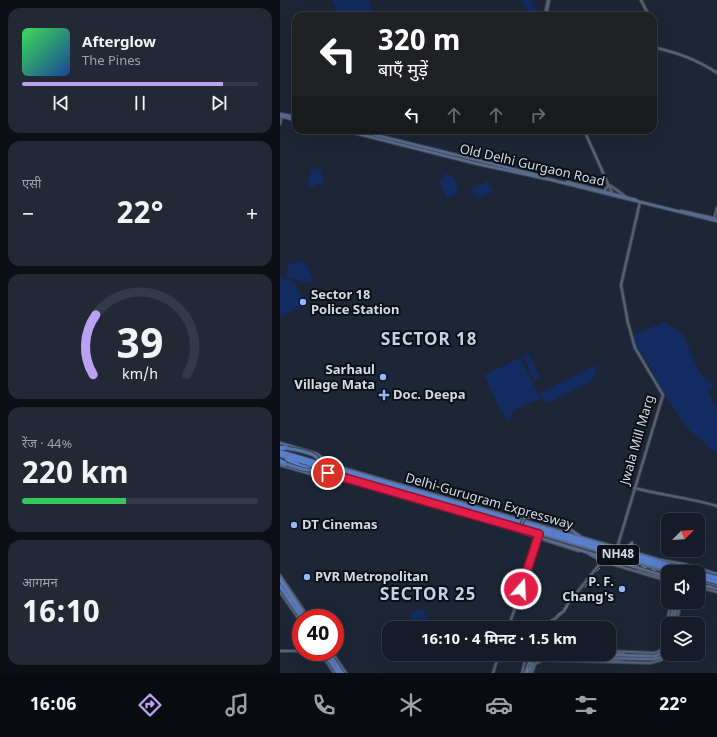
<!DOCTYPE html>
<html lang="hi">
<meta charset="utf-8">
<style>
body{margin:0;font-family:Georgia,"Noto Sans Devanagari",serif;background:#222934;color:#f1f3f6;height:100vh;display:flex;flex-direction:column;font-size:15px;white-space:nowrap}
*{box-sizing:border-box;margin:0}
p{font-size:13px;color:#9da1a8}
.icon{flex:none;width:22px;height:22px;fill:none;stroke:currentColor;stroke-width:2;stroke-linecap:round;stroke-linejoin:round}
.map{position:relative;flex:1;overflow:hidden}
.details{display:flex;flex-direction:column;gap:8px;padding:8px;background:#0c0f16;width:280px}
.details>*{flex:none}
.guide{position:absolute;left:12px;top:12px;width:365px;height:122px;border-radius:12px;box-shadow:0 4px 16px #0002,0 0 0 1px #343a45;background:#202124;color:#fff;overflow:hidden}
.needle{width:26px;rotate:66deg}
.fabs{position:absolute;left:381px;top:513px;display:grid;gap:8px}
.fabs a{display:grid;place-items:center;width:44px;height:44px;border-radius:8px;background:#151c28;box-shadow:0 4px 16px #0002,0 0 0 1px #343a45;font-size:20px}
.speed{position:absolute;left:12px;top:609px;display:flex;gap:8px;font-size:20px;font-weight:700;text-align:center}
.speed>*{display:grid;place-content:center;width:52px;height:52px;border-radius:50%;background:#151c28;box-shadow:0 4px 16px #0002,0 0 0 1px #343a45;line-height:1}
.speed .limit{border:6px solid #d22;background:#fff;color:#111}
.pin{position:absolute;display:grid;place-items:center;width:34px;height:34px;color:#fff;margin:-17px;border:2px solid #fff;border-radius:50%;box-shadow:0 1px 4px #0007}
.me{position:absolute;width:44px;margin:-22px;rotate:19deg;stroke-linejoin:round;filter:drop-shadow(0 0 3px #0008)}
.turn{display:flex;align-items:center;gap:14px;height:84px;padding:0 20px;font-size:18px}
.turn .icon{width:52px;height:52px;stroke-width:2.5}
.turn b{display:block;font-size:28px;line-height:34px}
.lanes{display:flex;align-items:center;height:38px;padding:0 20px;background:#0003;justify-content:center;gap:20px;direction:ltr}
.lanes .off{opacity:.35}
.big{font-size:30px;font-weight:700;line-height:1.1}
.details .tile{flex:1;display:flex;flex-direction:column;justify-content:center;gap:6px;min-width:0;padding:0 14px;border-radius:12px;background:#222934}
.details .dial{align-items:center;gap:0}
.dial svg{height:104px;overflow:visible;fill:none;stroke:#343a45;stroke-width:7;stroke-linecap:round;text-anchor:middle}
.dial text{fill:#f1f3f6;stroke:none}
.song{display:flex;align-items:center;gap:12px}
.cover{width:48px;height:48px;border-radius:6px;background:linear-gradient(135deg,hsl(130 70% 55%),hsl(220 70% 35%))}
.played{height:4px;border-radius:2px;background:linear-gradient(90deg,#bca0f2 85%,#343a45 85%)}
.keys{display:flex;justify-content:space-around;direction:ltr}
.heat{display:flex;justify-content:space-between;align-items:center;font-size:22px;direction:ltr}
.charge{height:6px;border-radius:3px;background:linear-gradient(90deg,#34c759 44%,#343a45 0)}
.trip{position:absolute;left:102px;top:621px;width:234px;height:40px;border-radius:12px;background:#151c28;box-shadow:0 4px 16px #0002,0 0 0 1px #343a45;font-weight:700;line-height:40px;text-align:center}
.dock{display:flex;height:64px;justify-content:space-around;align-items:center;background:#080b10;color:#9da1a8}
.dock .icon{width:28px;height:28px}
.dock .on{color:#bca0f2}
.dock b{font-size:18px;color:#f1f3f6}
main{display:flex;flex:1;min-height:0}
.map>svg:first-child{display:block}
.green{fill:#122c61}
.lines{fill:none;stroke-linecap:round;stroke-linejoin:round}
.tertiary-casing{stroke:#3c4351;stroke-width:4}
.secondary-casing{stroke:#3c4351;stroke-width:4.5}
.trunk-casing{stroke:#3c4351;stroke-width:5.5}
.motorway-casing{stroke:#3c4351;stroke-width:6}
.tertiary{stroke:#576275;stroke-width:2}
.secondary{stroke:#576b8f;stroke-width:2.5}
.trunk{stroke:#5879ba;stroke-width:3.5}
.motorway{stroke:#587fcb;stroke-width:4}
.rail{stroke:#767f8c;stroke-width:1;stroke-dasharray:5 5;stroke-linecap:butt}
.secondary-bridge-casing{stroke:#3c4351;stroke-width:4.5;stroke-linecap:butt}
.primary-bridge-casing{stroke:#3c4351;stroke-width:5;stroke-linecap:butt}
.motorway-bridge-casing{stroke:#3c4351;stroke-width:6;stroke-linecap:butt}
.secondary-bridge{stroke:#576b8f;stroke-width:2.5}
.primary-bridge{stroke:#5873a9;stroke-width:3}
.motorway-bridge{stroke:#587fcb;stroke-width:4}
.route-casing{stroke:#92132f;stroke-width:10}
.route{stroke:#e11d48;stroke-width:7}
.poi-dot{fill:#92b7fd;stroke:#0b0f16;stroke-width:1.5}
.labels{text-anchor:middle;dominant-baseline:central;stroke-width:4;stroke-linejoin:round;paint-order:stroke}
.shield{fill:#0b0f16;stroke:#979da7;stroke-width:1}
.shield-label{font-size:12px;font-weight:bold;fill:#d3dae5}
.street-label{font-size:13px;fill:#d3dae5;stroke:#0b0f16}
.poi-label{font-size:13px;font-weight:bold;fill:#d3dae5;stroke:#0b0f16;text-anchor:start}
.district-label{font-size:17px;font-weight:bold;letter-spacing:1px;fill:#c4d0e7;stroke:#0b0f16}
</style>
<main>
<section class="details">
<div class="tile">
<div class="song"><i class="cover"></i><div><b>Afterglow</b><p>The Pines</p></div></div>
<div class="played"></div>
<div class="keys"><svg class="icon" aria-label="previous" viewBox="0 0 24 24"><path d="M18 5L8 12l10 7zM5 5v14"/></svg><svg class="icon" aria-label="pause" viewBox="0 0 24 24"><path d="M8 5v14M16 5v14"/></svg><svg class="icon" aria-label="next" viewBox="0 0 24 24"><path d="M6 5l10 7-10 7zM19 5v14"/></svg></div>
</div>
<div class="tile"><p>एसी</p>
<div class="heat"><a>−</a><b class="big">22°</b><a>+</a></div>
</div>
<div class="tile dial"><svg viewBox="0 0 100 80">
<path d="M14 69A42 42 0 1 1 86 69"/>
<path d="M14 69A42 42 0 0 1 16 23" stroke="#bca0f2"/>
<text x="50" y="56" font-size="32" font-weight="700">39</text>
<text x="50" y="72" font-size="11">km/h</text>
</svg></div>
<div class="tile"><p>रेंज · 44%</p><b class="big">220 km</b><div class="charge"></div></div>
<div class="tile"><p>आगमन</p><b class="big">16:10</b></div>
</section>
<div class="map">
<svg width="437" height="673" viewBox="0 0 437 673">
<rect width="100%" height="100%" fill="#1c2636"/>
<g class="green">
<polygon points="53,0 89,0 95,16 59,16"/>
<polygon points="242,0 251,0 259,16 245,16 248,14"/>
<polygon points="32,168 42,170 41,174 44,175 42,184 36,183 35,188 27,186"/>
<polygon points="165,173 173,177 179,189 177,190 178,194 167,198 159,181 164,179"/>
<polygon points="208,181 213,192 197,199 192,189"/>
<polygon points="16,260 26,263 33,280 26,283 5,276 9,263 14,265"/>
<polygon points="0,277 14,281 25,305 0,317"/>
<polygon points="383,322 399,330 403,335 415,363 422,376 425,377 428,383 430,382 434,388 428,391 437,410 437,454 407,428 383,392 380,390 370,365 358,351 353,336"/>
<polygon points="248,353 260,377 254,380 243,356"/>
<polygon points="240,358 261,398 231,412 233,418 227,420 220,409 204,375"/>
<polygon points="316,365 316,370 312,381 266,404 260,393"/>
<polygon points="234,573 244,576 240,590 229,586"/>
<polygon points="143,610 151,627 148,628 131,628 131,611"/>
</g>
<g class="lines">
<defs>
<g id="tertiary">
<polyline points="361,0 369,16"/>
<polyline points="265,15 268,0"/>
<polyline points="266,16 269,0"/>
<path d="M 373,47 C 398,53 416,59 437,73"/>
<polyline points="0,124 2,115"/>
<polyline points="304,130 333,195"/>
<polyline points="331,186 345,196"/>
<polyline points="323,192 329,185"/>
<polyline points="434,219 437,208"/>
<path d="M 354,488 C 382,495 410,498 437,506"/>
<polyline points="258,538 299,551"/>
<polyline points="337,548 383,395 355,348 348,323 341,285 360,202"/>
<polyline points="309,554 322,561"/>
<polyline points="357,571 388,579"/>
<polyline points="0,575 29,618"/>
<polyline points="418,587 437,592"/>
<polyline points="0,592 21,622"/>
<polyline points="397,619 399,602"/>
<polyline points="396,624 401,602"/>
<polyline points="228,628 253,557 259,534"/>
<polyline points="264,628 284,611 287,605 322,561 388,581"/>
<polyline points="0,651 21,651"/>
<polyline points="329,651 374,653 380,651 382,647 391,602"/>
<polyline points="40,652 54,673"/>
<polyline points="52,652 66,673"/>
<polyline points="329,653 344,653"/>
<polyline points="245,660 248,654"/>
<polyline points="308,660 323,660"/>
<polyline points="329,660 344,662"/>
<polyline points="213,673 219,654"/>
<polyline points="242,673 245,661 252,654"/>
<polyline points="251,673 253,665 263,660 370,663 381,660 388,654"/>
<polyline points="252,673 255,664"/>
</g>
<g id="secondary">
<polyline points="0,114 16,117"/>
<polyline points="0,116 16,120"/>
<polyline points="63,130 198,164 272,180 437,221"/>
<polyline points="75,130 261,176"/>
<polyline points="287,182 356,200"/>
<polyline points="401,211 437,219"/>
<polyline points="0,443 37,454 52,465 380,560 403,564 437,574"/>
<polyline points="0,465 32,474 46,474"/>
<polyline points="62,478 95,485 388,572"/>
<polyline points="271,523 291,530 300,536"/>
<polyline points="267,540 388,577"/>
<polyline points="352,543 350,545 349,548 353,552"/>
<polyline points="418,580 437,585"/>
<polyline points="418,584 437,589"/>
<polyline points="390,624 394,602"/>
<polyline points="393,624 397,602"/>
<path d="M 283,654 L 375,656 C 386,653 386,643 388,633"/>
<polyline points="263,660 270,657"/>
<polyline points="245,673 250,661 260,654"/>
<polyline points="248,673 253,661 261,657 373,659 382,657 388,650"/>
</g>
<g id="trunk">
<polyline points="0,579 26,618"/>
<polyline points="0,586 22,618"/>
<polyline points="44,652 58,673"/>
<polyline points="48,652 62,673"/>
</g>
<g id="motorway">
<polyline points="0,448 7,448"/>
<polyline points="0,452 398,568"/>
<polyline points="0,455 399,572"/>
<polyline points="7,459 20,466 52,474"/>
<polyline points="0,461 6,464"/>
<polyline points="56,476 64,476"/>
</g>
</defs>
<use href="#tertiary" class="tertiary-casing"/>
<use href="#secondary" class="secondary-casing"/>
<use href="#trunk" class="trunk-casing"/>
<use href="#motorway" class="motorway-casing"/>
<use href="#tertiary" class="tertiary"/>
<use href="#secondary" class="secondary"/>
<use href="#trunk" class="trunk"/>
<use href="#motorway" class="motorway"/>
<g class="rail">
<polyline points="0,581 24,618"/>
<polyline points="418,583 437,588"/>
<polyline points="261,628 297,599 314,574 325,563 340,560 388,574"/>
<polyline points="45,652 59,673"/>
<polyline points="247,673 251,654"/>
</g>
<defs>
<polyline id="secondary-bridge" points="267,540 245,533 241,525 245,517 254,517 271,523"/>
<path id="primary-bridge" d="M 6,464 C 13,466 24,471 31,470 C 38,470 41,460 35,456 C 28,451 15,450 7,448"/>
<g id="motorway-bridge">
<polyline points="398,568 413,572"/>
<polyline points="418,573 437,578"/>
<polyline points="418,577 437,582"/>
</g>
</defs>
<use href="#secondary-bridge" class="secondary-bridge-casing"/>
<use href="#primary-bridge" class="primary-bridge-casing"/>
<use href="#motorway-bridge" class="motorway-bridge-casing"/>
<use href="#secondary-bridge" class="secondary-bridge"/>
<use href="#primary-bridge" class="primary-bridge"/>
<use href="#motorway-bridge" class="motorway-bridge"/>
</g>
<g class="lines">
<defs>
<polyline id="route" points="48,473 259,534 241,589"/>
</defs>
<use href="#route" class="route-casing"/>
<use href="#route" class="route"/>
</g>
<g class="poi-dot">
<circle cx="23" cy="302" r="4"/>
<circle cx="103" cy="377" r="4"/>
<path d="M102 389h4v4h4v4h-4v4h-4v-4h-4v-4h4z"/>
<circle cx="14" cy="525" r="4"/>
<circle cx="27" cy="577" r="4"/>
<circle cx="342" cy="589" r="4"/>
</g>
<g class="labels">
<rect class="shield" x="317" y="545" width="42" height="20" rx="3"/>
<g class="shield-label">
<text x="338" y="555">NH48</text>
</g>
<g class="street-label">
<text transform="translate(252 166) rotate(13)">Old Delhi Gurgaon Road</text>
<text transform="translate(358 440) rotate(-74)">Jwala Mill Marg</text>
<text transform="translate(209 502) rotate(16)">Delhi-Gurugram Expressway</text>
</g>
<g class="poi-label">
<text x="31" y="295">Sector 18<tspan x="31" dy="15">Police Station</tspan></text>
<text x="95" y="370" text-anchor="end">Sarhaul<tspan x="95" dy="15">Village Mata</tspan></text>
<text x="113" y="395">Doc. Deepa</text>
<text x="22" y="525">DT Cinemas</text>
<text x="35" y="577">PVR Metropolitan</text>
<text x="334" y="582" text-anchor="end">P. F.<tspan x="334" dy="15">Chang's</tspan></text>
</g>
<g class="district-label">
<text x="149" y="341">SECTOR 18</text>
<text x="148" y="596">SECTOR 25</text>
</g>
</g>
</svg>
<div class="fabs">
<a><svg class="needle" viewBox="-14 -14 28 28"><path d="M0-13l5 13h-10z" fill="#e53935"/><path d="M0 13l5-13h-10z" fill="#9da1a8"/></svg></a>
<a><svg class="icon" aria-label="sound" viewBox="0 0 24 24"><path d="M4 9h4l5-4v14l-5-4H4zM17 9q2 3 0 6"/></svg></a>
<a><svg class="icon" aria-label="layers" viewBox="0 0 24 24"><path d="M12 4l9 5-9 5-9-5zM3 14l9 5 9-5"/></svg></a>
</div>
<div class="speed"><div class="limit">40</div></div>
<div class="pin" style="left:48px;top:473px;background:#d93025"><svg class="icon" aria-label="arrive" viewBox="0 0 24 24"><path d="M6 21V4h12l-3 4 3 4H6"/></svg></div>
<svg class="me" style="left:241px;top:589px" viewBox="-20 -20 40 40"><circle r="17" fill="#e11d48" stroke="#fff" stroke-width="3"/><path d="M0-11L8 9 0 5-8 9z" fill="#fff"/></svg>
<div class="trip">16:10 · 4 मिनट · 1.5 km</div>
<div class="guide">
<div class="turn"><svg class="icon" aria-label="left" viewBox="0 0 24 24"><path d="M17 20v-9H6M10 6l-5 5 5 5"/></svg><div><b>320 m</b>बाएँ मुड़ें</div></div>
<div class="lanes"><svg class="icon" aria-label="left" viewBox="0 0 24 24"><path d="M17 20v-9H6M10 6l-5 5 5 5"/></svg><svg class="icon off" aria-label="ahead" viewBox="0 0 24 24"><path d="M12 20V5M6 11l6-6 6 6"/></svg><svg class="icon off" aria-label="ahead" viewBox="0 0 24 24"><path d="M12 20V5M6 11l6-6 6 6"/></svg><svg class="icon off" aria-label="right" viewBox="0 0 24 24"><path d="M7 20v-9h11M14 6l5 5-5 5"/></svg></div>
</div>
</div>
</main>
<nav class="dock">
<b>16:06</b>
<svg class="icon on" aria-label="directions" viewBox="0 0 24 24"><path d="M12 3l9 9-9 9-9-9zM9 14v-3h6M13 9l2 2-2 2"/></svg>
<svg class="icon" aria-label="music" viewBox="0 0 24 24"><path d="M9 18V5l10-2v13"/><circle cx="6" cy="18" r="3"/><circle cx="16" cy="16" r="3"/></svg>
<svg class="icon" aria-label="phone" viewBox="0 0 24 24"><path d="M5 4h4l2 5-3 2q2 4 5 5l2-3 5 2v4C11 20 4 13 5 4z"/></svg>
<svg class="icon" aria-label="climate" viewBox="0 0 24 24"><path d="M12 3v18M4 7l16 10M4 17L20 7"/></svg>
<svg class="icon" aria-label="car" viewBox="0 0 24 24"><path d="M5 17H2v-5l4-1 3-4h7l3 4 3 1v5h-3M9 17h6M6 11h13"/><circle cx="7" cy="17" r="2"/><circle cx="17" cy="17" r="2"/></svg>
<svg class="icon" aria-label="filters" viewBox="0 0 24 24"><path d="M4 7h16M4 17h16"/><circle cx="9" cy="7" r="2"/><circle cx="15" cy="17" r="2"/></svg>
<b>22°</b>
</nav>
